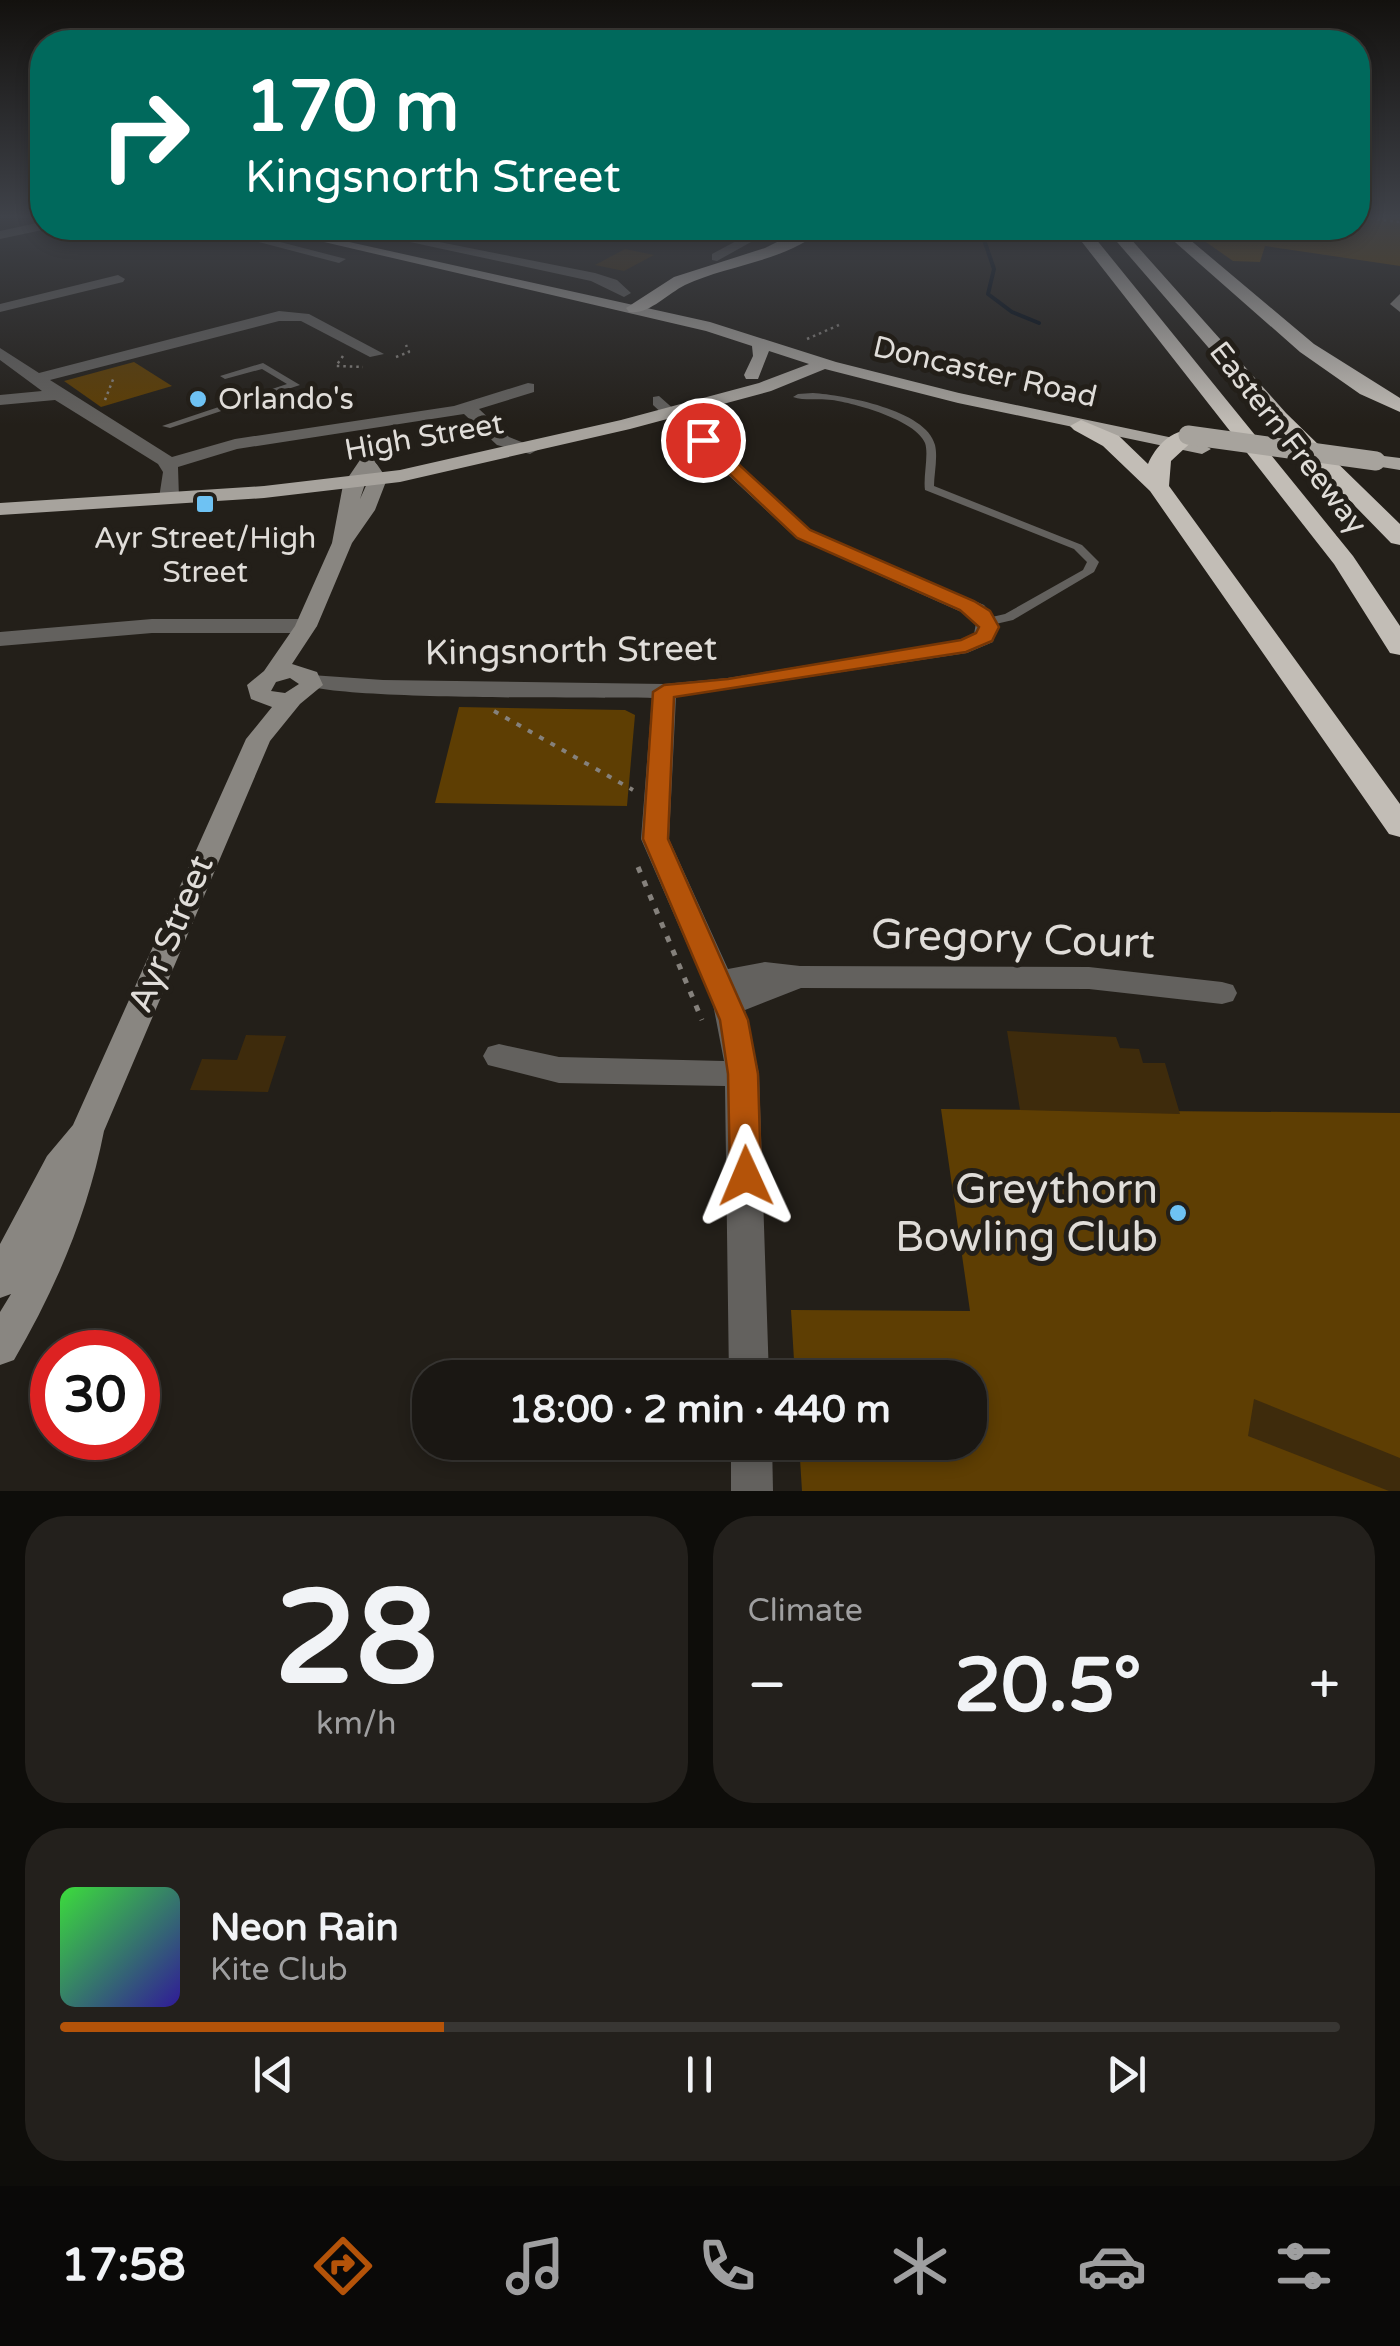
<!DOCTYPE html>
<meta charset="utf-8">
<style>
body{margin:0;font-family:"Varela Round",sans-serif;background:#23201c;color:#f1f3f6;height:100vh;display:flex;flex-direction:column;font-size:38px;white-space:nowrap}
*{box-sizing:border-box;margin:0}
p{font-size:32px;color:#9f9fa0}
.icon{flex:none;width:55px;height:55px;fill:none;stroke:currentColor;stroke-width:2;stroke-linecap:round;stroke-linejoin:round}
.map{position:relative;height:1491px;overflow:hidden}
.side{display:flex;flex-direction:column;gap:25px;padding:25px;background:#0e0d0a;flex:1}
.side>*{flex:none}
.guide{position:absolute;left:30px;top:30px;width:1340px;height:210px;border-radius:40px;box-shadow:0 5px 15px #0003,0 0 0 2px #383633;background:#00695c;color:#fff;overflow:hidden}
.speed{position:absolute;left:30px;top:1330px;display:flex;gap:20px;font-size:50px;font-weight:700;text-align:center}
.speed>*{display:grid;place-content:center;width:130px;height:130px;border-radius:50%;background:#1a1713;box-shadow:0 5px 15px #0003,0 0 0 2px #383633;line-height:1}
.speed .limit{border:15px solid #d22;background:#fff;color:#111}
.pin{position:absolute;display:grid;place-items:center;width:85px;height:85px;color:#fff;margin:-42px;border:5px solid #fff;border-radius:50%;box-shadow:0 2px 10px #0007}
.me{position:absolute;width:110px;margin:-55px;rotate:359deg;stroke-linejoin:round;filter:drop-shadow(0 0 8px #0008)}
.turn{display:flex;align-items:center;gap:35px;height:210px;padding:0 50px;font-size:45px}
.turn .icon{width:130px;height:130px;stroke-width:2.5}
.turn b{display:block;font-size:70px;line-height:85px}
.big{font-size:75px;font-weight:800;line-height:1.1}
.side .widget{flex:1;display:flex;flex-direction:column;justify-content:center;gap:15px;min-width:0;padding:0 35px;border-radius:40px;background:#23201c}
.side .dial{align-items:center;gap:0}
.dial b{font-size:130px;line-height:1}
.song{display:flex;align-items:center;gap:30px}
.cover{width:120px;height:120px;border-radius:15px;background:linear-gradient(135deg,hsl(120 70% 55%),hsl(250 70% 35%))}
.played{height:10px;border-radius:5px;background:linear-gradient(90deg,#b45309 30%,#383633 30%)}
.keys{display:flex;justify-content:space-around;direction:ltr}
.heat{display:flex;justify-content:space-between;align-items:center;font-size:55px;direction:ltr}
.side .tiles{flex:1;display:grid;gap:25px;grid-template-columns:1fr 1fr}
.widget:last-child{grid-column:span 2}
.trip{position:absolute;left:412px;top:1360px;width:575px;height:100px;border-radius:40px;background:#1a1713;box-shadow:0 5px 15px #0003,0 0 0 2px #383633;font-weight:800;line-height:100px;text-align:center}
.menu{display:flex;height:160px;justify-content:space-around;align-items:center;background:#0a0908;color:#9f9fa0}
.menu .icon{width:70px;height:70px}
.menu .current{color:#b45309}
.menu b{font-size:45px;color:#f1f3f6}
.map>svg:first-child{display:block}
.green{fill:#5e3e03}
.lines{fill:none;stroke-linecap:round;stroke-linejoin:round}
.stream{stroke:#000a15;stroke-width:4}
.building{fill:#3e2b0c}
.path-far2{stroke:#85817c;stroke-width:2.5;stroke-dasharray:2.5 4;stroke-linecap:butt}
.path-far1{stroke:#85817c;stroke-width:4;stroke-dasharray:5 8;stroke-linecap:butt}
.path{stroke:#85817c;stroke-width:5;stroke-dasharray:6 9;stroke-linecap:butt}
.lane{fill:#63615e;fill-rule:evenodd}
.street{fill:#63615e;fill-rule:evenodd}
.secondary{fill:#898681;fill-rule:evenodd}
.primary{fill:#a7a39d;fill-rule:evenodd}
.highway{fill:#c2bdb6;fill-rule:evenodd}
.primary-bridge{stroke:#a7a39d;stroke-width:19}
.route{fill:#b45309;stroke:#753606;stroke-width:2.5}
.poi-dot{fill:#6ec2f3;stroke:#231f19;stroke-width:4}
.labels{text-anchor:middle;dominant-baseline:central;stroke-width:10;stroke-linejoin:round;paint-order:stroke}
.far-street-label{font-size:30px;fill:#e0ddd9;stroke:#231f19}
.far-poi-label{font-size:30px;fill:#e0ddd9;stroke:#231f19;text-anchor:start}
.street-label{font-size:35px;fill:#e0ddd9;stroke:#231f19}
.near-street-label{font-size:42px;fill:#e0ddd9;stroke:#231f19}
.near-poi-label{font-size:42px;fill:#e0ddd9;stroke:#231f19;text-anchor:end}
</style>
<div class="map">
<svg width="1400" height="1491" viewBox="0 0 1400 1491">
<rect width="100%" height="100%" fill="#231f19"/>
<g class="green">
<polygon points="1358,216 1400,216 1400,266 1265,246 1260,262 1233,261 1186,228 1358,228"/>
<polygon points="134,362 172,386 101,407 64,381"/>
<polygon points="459,707 625,710 635,715 627,806 435,803"/>
<polygon points="941,1109 1400,1113 1400,1491 802,1491 799,1443 970,1442 970,1378 795,1377 791,1310 970,1311"/>
</g>
<g class="lines">
<polyline class="stream" points="980,228 994,269 988,294 1012,312 1039,323"/>
</g>
<g class="building">
<polygon points="625,249 654,255 624,271 595,265"/>
<polygon points="1007,1031 1116,1037 1120,1048 1139,1049 1143,1063 1165,1063 1180,1114 1020,1110"/>
<polygon points="246,1035 286,1036 268,1092 190,1090 202,1059 237,1060"/>
<polygon points="1254,1399 1400,1458 1400,1491 1389,1491 1248,1436"/>
</g>
<g class="lines">
<g class="path-far2">
<polyline points="1358,217 1400,222"/>
<polyline points="807,339 839,325"/>
<polyline points="343,356 336,366 363,367"/>
<polyline points="396,357 409,352 406,345"/>
<polyline points="105,400 114,377"/>
</g>
<polyline class="path-far1" points="494,711 633,790"/>
<polyline class="path" points="638,867 702,1020"/>
<g class="lane">
<polygon points="263,363 300,385 170,428 162,426 287,384 262,369 225,379 220,376"/>
<path d="M 813,393 C 843,395 927,410 935,445 C 938,458 934,474 934,486 L 1082,545 L 1099,562 L 1094,572 L 1013,620 L 987,626 L 983,625 L 981,622 L 983,619 L 1005,614 L 1083,570 L 1087,562 L 1074,549 L 925,490 C 923,477 929,454 925,443 C 916,420 854,403 832,400 C 819,398 804,401 793,397 L 798,394 Z"/>
</g>
<g class="street">
<polygon points="42,222 47,229 0,239 0,231"/>
<polygon points="205,228 226,228 346,259 339,263"/>
<polygon points="345,228 369,228 595,273 617,280 631,293 624,297 591,281"/>
<polygon points="692,228 751,233 760,228 776,228 717,261 712,260 712,254 740,239"/>
<polygon points="118,275 125,279 123,282 0,312 0,304"/>
<polygon points="279,311 309,314 384,354 370,357 301,321 279,321 50,380 172,457 235,439 454,406 528,383 534,384 534,392 479,409 509,437 539,449 530,454 497,445 464,414 237,449 178,467 179,498 169,504 159,498 163,472 158,464 55,400 0,405 0,395 42,391 0,360 0,348 39,373"/>
<path d="M 659,396 L 810,530 L 984,605 L 998,622 L 993,642 L 967,653 L 676,697 L 669,839 L 728,969 L 765,962 L 800,966 L 1089,967 L 1222,982 L 1233,985 L 1237,993 L 1233,1001 L 1222,1004 L 1089,989 L 801,988 L 745,1010 L 759,1074 L 769,1378 L 729,1378 L 725,1086 L 559,1083 L 488,1065 L 483,1056 L 488,1047 L 499,1044 L 559,1057 L 724,1061 L 713,1004 L 641,839 L 652,698 C 605,697 317,701 299,682 L 311,675 L 383,680 L 664,684 L 728,678 L 961,640 L 974,634 L 976,623 L 968,615 L 796,538 L 653,405 L 653,397 Z"/>
<polygon points="152,619 306,619 317,626 306,633 152,633 0,646 0,632"/>
<polygon points="731,1442 772,1442 773,1491 731,1491"/>
</g>
<g class="secondary">
<polygon points="1400,294 1400,312 1390,304"/>
<path d="M 367,458 L 374,460 L 387,479 L 375,510 L 352,543 L 317,626 L 292,664 L 317,672 L 323,685 L 300,704 L 270,741 L 104,1131 C 88,1213 56,1288 14,1360 L 0,1365 L 0,1312 L 11,1294 L 0,1298 L 0,1244 L 47,1156 L 73,1125 L 246,739 L 272,707 L 251,699 L 247,685 L 264,671 L 295,626 L 332,543 L 343,485 L 360,460 ZM 367,478 L 369,479 L 360,499 ZM 290,678 L 299,684 L 285,693 L 271,691 L 276,682 Z"/>
</g>
<g class="primary">
<polygon points="264,228 286,228 710,322 836,362 959,393 1202,444 1211,449 1202,454 958,403 825,369 771,391 630,429 400,482 264,498 0,515 0,503 264,486 400,470 621,420 759,383 809,364 769,351 758,379 746,379 744,375 753,356 752,346 706,331"/>
<polygon points="1376,455 1400,458 1400,470 1369,465 1369,457"/>
</g>
<g class="highway">
<path d="M 805,228 L 824,228 C 786,262 729,264 685,285 C 667,294 649,315 629,312 L 626,308 L 674,277 L 765,248 Z"/>
<polygon points="1071,228 1087,228 1353,556 1400,626 1400,655 1390,653 1334,564"/>
<polygon points="1105,228 1121,228 1286,413 1400,524 1400,545 1391,543 1272,421"/>
<polygon points="1159,228 1176,228 1314,344 1400,398 1400,412 1360,394 1300,352"/>
<path d="M 1081,420 L 1119,436 L 1148,464 C 1156,445 1174,427 1196,430 L 1199,435 L 1171,461 L 1169,486 L 1400,804 L 1400,837 L 1389,834 L 1150,491 L 1103,446 L 1074,430 L 1070,426 Z"/>
</g>
<polyline class="primary-bridge" points="1188,435 1376,461"/>
</g>
<linearGradient id="sky" x2="0" y2="1"><stop stop-color="#13110e"/><stop offset="0.51" stop-color="#3f4249"/><stop offset="1" stop-color="#3f4249" stop-opacity="0"/></linearGradient>
<rect width="1400" height="425" fill="url(#sky)"/>
<polygon class="route" points="697,437 709,437 810,530 974,601 990,611 999,627 992,641 966,652 674,697 668,839 748,1020 758,1074 761,1176 757,1186 746,1190 734,1186 730,1176 728,1074 720,1020 643,839 653,692 664,685 728,679 961,640 976,633 979,627 960,610 797,538 697,443"/>
<g class="poi-dot">
<circle cx="198" cy="399" r="10"/>
<rect x="195" y="494" width="20" height="20" rx="5"/>
<circle cx="1178" cy="1213" r="10"/>
</g>
<g class="labels">
<g class="far-street-label">
<text transform="translate(985 372) rotate(13)">Doncaster Road</text>
<text transform="translate(424 437) rotate(-10)">High Street</text>
<text transform="translate(1288 438) rotate(52)">Eastern Freeway</text>
</g>
<g class="far-poi-label">
<text x="218" y="399">Orlando's</text>
<text x="205" y="538" text-anchor="middle">Ayr Street/High<tspan x="205" dy="34">Street</tspan></text>
</g>
<g class="street-label">
<text transform="translate(571 651) rotate(-1)">Kingsnorth Street</text>
<text transform="translate(171 934) rotate(-67)">Ayr Street</text>
</g>
<g class="near-street-label">
<text transform="translate(1013 939) rotate(2)">Gregory Court</text>
</g>
<g class="near-poi-label">
<text x="1158" y="1189">Greythorn<tspan x="1158" dy="48">Bowling Club</tspan></text>
</g>
</g>
</svg>
<div class="speed"><div class="limit">30</div></div>
<div class="pin" style="left:703px;top:440px;background:#d93025"><svg class="icon" aria-label="arrive" viewBox="0 0 24 24"><path d="M6 21V4h12l-3 4 3 4H6"/></svg></div>
<svg class="me" style="left:746px;top:1176px" viewBox="-20 -20 40 40"><path d="M0-17L14 15 0 8-14 15z" fill="#b45309" stroke="#fff" stroke-width="4"/></svg>
<div class="trip">18:00 · 2 min · 440 m</div>
<div class="guide">
<div class="turn"><svg class="icon" aria-label="right" viewBox="0 0 24 24"><path d="M7 20v-9h11M14 6l5 5-5 5"/></svg><div><b>170 m</b>Kingsnorth Street</div></div>
</div>
</div>
<section class="side">
<div class="tiles">
<div class="widget dial"><b>28</b><p>km/h</p></div>
<div class="widget"><p>Climate</p>
<div class="heat"><a>−</a><b class="big">20.5°</b><a>+</a></div>
</div>
<div class="widget">
<div class="song"><i class="cover"></i><div><b>Neon Rain</b><p>Kite Club</p></div></div>
<div class="played"></div>
<div class="keys"><svg class="icon" aria-label="previous" viewBox="0 0 24 24"><path d="M18 5L8 12l10 7zM5 5v14"/></svg><svg class="icon" aria-label="pause" viewBox="0 0 24 24"><path d="M8 5v14M16 5v14"/></svg><svg class="icon" aria-label="next" viewBox="0 0 24 24"><path d="M6 5l10 7-10 7zM19 5v14"/></svg></div>
</div>
</div>
</section>
<nav class="menu">
<b>17:58</b>
<svg class="icon current" aria-label="directions" viewBox="0 0 24 24"><path d="M12 3l9 9-9 9-9-9zM9 14v-3h6M13 9l2 2-2 2"/></svg>
<svg class="icon" aria-label="music" viewBox="0 0 24 24"><path d="M9 18V5l10-2v13"/><circle cx="6" cy="18" r="3"/><circle cx="16" cy="16" r="3"/></svg>
<svg class="icon" aria-label="phone" viewBox="0 0 24 24"><path d="M5 4h4l2 5-3 2q2 4 5 5l2-3 5 2v4C11 20 4 13 5 4z"/></svg>
<svg class="icon" aria-label="climate" viewBox="0 0 24 24"><path d="M12 3v18M4 7l16 10M4 17L20 7"/></svg>
<svg class="icon" aria-label="car" viewBox="0 0 24 24"><path d="M5 17H2v-5l4-1 3-4h7l3 4 3 1v5h-3M9 17h6M6 11h13"/><circle cx="7" cy="17" r="2"/><circle cx="17" cy="17" r="2"/></svg>
<svg class="icon" aria-label="filters" viewBox="0 0 24 24"><path d="M4 7h16M4 17h16"/><circle cx="9" cy="7" r="2"/><circle cx="15" cy="17" r="2"/></svg>
</nav>
